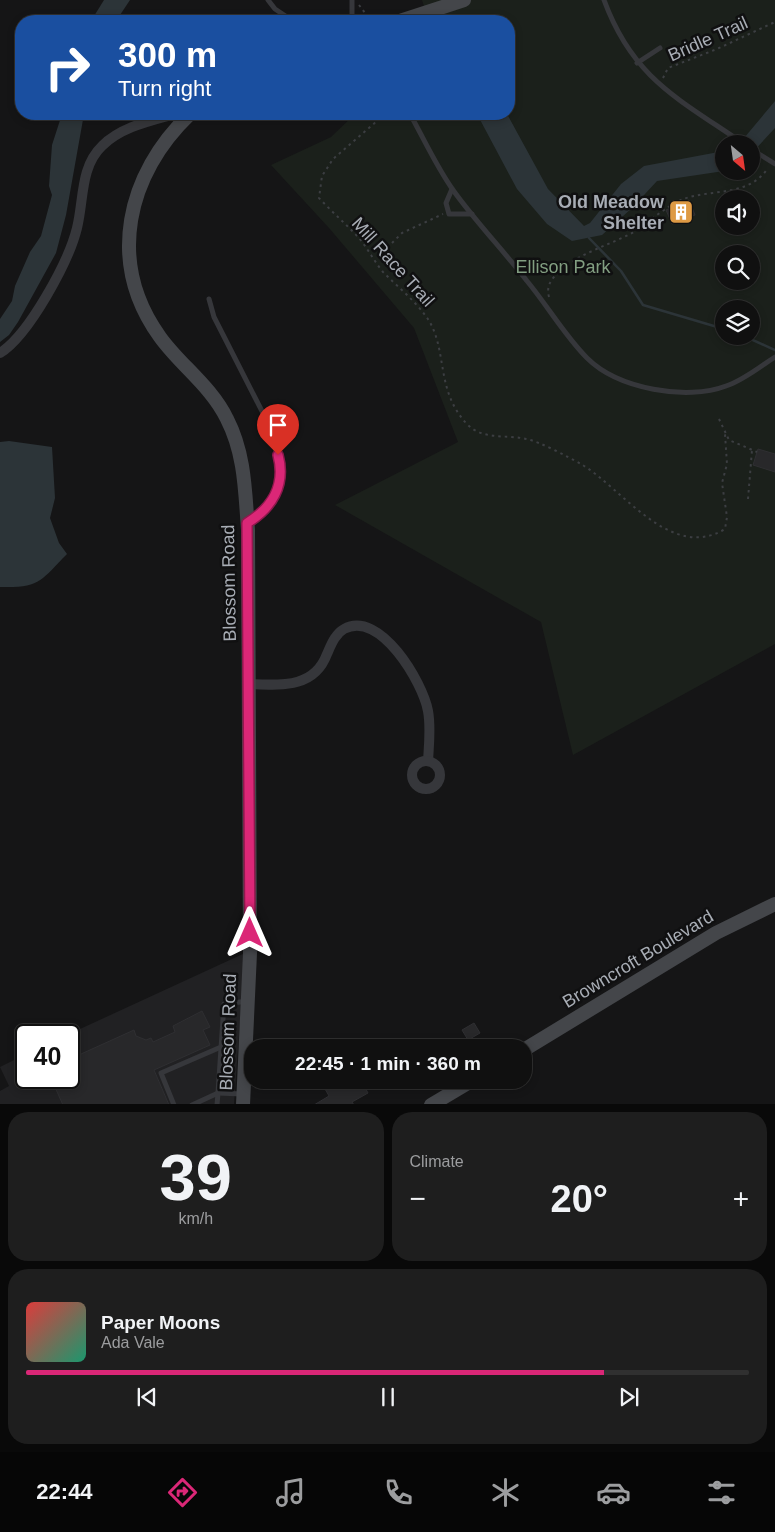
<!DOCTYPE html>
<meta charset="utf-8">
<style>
body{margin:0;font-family:Arial,sans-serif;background:#1e1e1e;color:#f1f3f6;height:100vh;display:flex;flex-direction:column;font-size:19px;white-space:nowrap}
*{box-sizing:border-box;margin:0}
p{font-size:16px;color:#9c9d9f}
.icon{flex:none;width:28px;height:28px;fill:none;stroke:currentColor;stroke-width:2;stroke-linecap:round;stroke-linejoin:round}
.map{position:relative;height:1104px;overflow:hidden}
.side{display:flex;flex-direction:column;gap:8px;padding:8px;background:#090909;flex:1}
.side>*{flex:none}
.hud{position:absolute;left:15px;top:15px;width:500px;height:105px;border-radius:20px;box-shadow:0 2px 8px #0003,0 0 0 1px #303030;background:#1a4fa0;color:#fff;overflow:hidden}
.needle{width:32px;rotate:151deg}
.tools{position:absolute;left:715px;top:135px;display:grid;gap:10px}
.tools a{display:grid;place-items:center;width:45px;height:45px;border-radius:50%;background:#101010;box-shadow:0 2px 8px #0003,0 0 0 1px #303030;font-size:25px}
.speed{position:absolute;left:15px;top:1024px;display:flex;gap:10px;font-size:25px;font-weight:700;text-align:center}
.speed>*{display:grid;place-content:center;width:65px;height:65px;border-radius:50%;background:#101010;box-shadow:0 2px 8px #0003,0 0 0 1px #303030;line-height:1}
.speed .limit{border:2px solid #111;border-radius:8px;background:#fff;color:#111}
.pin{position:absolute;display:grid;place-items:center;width:42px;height:42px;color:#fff;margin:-51px -21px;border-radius:50% 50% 50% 0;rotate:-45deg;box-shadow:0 0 5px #0007}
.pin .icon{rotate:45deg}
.me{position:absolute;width:55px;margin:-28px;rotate:0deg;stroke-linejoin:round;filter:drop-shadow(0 0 4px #0008)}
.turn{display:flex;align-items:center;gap:18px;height:105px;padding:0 20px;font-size:22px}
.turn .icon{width:65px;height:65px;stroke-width:2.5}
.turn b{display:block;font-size:35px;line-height:42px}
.big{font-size:38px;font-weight:700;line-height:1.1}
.side .widget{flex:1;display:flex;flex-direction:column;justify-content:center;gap:8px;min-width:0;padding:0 18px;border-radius:20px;background:#1e1e1e}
.side .dial{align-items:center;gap:0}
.dial b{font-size:65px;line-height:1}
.song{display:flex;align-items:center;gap:15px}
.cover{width:60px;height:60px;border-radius:8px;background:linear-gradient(135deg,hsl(0 70% 55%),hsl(160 70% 35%))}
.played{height:5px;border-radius:2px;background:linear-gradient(90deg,#db2777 80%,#303030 80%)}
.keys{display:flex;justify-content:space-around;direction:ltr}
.heat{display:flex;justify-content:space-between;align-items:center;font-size:28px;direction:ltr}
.side .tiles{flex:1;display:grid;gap:8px;grid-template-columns:1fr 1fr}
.widget:last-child{grid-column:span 2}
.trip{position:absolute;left:244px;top:1039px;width:288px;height:50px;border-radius:20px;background:#101010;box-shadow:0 2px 8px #0003,0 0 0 1px #303030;font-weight:700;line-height:50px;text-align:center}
.tabs{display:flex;height:80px;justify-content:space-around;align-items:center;background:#060606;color:#9c9d9f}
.tabs .icon{width:35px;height:35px}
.tabs .current{color:#db2777}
.tabs b{font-size:22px;color:#f1f3f6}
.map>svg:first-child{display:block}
.built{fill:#212123}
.green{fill:#1b201b;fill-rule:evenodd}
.water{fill:#2c3438}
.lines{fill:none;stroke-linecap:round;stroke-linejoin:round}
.stream{stroke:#2c3438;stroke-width:2.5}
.building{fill:#28282a;stroke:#2f2f32}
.path{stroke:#3c3e42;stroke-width:2;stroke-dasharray:2.5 4;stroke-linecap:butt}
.lane{stroke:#36373b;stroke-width:5}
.street{stroke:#36373b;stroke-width:10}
.secondary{stroke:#44464a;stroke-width:14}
.route-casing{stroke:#8e194d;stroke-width:12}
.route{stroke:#db2777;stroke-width:9}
.labels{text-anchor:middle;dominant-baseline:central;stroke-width:5;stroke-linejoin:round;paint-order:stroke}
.street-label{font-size:18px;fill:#a8adb5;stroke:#101011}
.poi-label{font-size:18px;font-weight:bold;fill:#a8adb5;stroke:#101011;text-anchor:end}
.park-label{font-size:18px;fill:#829e81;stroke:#101011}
</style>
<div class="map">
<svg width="775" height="1105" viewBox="0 0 775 1105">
<rect width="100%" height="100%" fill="#151516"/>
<polygon class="built" points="245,953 234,1104 0,1104 0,1091 9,1086 0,1067 26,1054 26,1078 69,1078 67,1035"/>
<path class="green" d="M 422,0 L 775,0 L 775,644 L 573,755 L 541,622 L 335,505 L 458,442 L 414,328 L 329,228 L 271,165 L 331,137 L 355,114 L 509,114 L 509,21 L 422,21 L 428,19 ZM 724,144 L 751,144 L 751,171 L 724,171 ZM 724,199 L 751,199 L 751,226 L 724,226 ZM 724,254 L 751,254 L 751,281 L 724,281 ZM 724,309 L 751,309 L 751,336 L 724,336 Z"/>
<g class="water">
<polygon points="104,0 130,0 116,21 91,21"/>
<polygon points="775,101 775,128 751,154 751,144 739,144"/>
<polygon points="62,114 84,114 66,215 56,253 18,322 9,335 0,342 0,319 12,301 15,286 30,252 41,236 52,195 49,186 52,145"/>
<polygon points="477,114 507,114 548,189 584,226 590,223 621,184 644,166 724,151 724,171 657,181 632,208 602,235 572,241 547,224 517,189"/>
<path d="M 9,441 L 52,447 L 55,498 L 50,518 L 59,543 L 67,554 C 40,581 41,588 0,587 L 0,442 Z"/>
</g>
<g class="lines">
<g class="stream">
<polyline points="589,238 621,271 643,305 724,329"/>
<polyline points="744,336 775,350"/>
</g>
</g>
<g class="building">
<polygon points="689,200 695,215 672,224 666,210"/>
<polygon points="758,449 775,454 775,472 753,465"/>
<polygon points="202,1011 210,1027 203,1030 210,1045 154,1070 169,1105 63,1105 54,1085 78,1076 70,1059 134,1030 136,1036 146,1040 151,1038 153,1042 175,1032 173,1026"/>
<polygon points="474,1023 480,1033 468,1040 462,1030"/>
<polygon points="320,1080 339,1080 341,1084 349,1080 361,1080 368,1093 352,1102 354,1105 314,1105 329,1096"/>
</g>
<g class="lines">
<g class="path">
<polyline points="359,5 371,21"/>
<polyline points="663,78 668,68 717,49 775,22"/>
<path d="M 385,114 L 333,159 L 322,176 L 319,198 C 332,212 346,224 359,238 C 368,249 374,261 383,272 C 397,286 414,300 425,315 C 449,346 434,388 466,423 C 482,441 506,434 526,439 C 539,441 568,457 581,464 C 622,488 671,562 725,529 L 727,517 L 722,483 L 727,464 L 725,434"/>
<polyline points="392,243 402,233 443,214"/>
<path d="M 549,297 C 546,286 551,279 560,271 C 579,253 610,245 634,232 C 649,222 665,207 681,200 C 710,188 748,198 768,168"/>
<polyline points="719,419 729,440 757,452"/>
<polyline points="748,499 752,450"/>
</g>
<g class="lane">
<polyline points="268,0 275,9 293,21"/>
<polyline points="352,0 352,21"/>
<path d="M 604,0 C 633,79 679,99 744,144"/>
<polyline points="637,63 660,48"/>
<path d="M 410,114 C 424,139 436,166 453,190 C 475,221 503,250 527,281 C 547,305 565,336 587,358 C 618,389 687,401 726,386 C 744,380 759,367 775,357"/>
<polyline points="751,149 775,164"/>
<polyline points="452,189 446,203 449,214 472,214"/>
<polyline points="209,299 214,317 268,423 281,468 271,501 263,513 250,521"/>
<polyline points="242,1094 218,1093 224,1004 248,1001"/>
<polyline points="174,1105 161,1073 221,1047"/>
<polyline points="192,1105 218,1093 217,1105"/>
</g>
<g class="street">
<path d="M 0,353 C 29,335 69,261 77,228 C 84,200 80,167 102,146 C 121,127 150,121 175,114"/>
<path d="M 249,684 C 280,685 314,689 327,654 C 331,645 335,634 344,629 C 380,609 423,683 428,711 C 431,727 429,744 428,761"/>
<circle cx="426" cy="775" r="14"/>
</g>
<g class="secondary">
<polyline points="400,21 464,0"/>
<path d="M 190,114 C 127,174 106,262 160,337 C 180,365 211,386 227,419 C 245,454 245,491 248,530 L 250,953 L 243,1105"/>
<polyline points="522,1051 716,933 775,904"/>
<polyline points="431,1105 473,1080"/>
</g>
</g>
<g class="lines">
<defs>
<path id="route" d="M 250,933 L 247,523 C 272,508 286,485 278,455"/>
</defs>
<use href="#route" class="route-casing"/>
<use href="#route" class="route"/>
</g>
<defs>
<symbol id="building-square" viewBox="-11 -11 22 22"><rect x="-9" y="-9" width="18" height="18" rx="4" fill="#de9a44" stroke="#101011"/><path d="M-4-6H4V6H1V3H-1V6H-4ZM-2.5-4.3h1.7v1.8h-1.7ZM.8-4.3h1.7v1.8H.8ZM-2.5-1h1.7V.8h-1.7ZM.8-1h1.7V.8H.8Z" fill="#fff"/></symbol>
</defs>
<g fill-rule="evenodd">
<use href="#building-square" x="667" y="198" width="28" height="28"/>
</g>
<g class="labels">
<g class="street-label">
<text transform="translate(708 39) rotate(-24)">Bridle Trail</text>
<text transform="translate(393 262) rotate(48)">Mill Race Trail</text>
<text transform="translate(229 583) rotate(-91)">Blossom Road</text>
<text transform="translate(638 959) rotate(-31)">Browncroft Boulevard</text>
<text transform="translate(228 1032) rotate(-88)">Blossom Road</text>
</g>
<g class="poi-label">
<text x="664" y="202">Old Meadow<tspan x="664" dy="21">Shelter</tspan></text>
</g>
<g class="park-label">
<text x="563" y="267">Ellison Park</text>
</g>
</g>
</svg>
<div class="tools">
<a><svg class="needle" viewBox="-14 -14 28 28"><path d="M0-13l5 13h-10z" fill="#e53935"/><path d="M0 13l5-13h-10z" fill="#9c9d9f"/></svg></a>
<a><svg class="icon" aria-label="sound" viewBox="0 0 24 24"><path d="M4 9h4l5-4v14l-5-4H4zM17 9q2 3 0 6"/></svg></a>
<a><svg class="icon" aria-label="search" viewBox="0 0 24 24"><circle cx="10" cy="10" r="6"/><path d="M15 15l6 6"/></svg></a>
<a><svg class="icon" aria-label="layers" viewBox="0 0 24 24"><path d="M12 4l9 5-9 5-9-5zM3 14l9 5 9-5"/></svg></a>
</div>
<div class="speed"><div class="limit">40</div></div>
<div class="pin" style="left:278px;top:455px;background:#d93025"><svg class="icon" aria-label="arrive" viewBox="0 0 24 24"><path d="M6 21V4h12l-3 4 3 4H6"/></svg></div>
<svg class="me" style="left:250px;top:933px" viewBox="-20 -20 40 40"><path d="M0-17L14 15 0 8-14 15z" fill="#db2777" stroke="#fff" stroke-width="4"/></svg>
<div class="trip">22:45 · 1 min · 360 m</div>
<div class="hud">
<div class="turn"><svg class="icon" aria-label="right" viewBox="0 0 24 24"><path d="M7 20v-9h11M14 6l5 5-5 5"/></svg><div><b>300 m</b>Turn right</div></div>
</div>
</div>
<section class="side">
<div class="tiles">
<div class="widget dial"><b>39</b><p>km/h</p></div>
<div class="widget"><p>Climate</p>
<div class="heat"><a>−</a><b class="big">20°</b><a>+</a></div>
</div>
<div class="widget">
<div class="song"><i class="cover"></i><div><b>Paper Moons</b><p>Ada Vale</p></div></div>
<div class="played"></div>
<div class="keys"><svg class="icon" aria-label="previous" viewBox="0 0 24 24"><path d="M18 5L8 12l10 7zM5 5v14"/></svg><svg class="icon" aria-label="pause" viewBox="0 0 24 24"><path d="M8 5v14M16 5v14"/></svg><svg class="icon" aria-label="next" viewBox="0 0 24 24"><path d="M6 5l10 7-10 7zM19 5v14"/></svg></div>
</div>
</div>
</section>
<nav class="tabs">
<b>22:44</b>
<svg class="icon current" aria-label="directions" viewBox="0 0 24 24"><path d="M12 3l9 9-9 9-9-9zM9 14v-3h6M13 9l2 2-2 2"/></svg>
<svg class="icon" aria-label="music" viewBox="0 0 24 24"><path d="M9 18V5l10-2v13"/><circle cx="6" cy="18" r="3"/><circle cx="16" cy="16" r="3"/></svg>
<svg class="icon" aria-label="phone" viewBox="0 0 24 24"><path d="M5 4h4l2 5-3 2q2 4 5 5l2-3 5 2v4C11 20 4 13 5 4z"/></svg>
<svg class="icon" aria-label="climate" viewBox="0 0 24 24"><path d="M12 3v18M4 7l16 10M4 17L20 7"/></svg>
<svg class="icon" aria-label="car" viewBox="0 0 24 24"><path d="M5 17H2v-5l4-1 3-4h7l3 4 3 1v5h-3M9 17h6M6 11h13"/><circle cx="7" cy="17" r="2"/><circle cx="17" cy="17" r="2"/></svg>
<svg class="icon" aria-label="filters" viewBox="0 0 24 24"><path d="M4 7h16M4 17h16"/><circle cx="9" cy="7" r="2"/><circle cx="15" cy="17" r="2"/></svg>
</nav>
